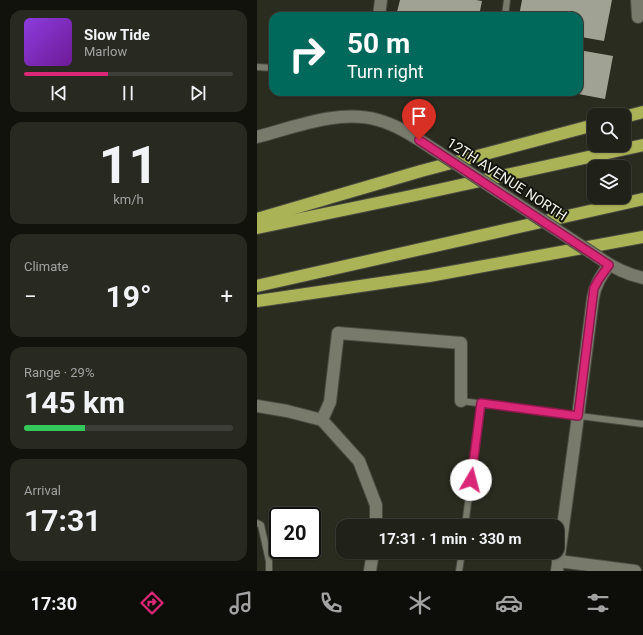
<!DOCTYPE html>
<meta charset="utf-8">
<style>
body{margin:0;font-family:Roboto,sans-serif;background:#282921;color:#f1f3f6;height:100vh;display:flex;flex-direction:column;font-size:15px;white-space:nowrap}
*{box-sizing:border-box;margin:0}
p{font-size:13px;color:#a2a3a2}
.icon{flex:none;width:22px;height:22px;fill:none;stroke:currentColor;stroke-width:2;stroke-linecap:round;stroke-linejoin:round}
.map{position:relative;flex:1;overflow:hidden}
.panel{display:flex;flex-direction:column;gap:10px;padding:10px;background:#12120d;width:257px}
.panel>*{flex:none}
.top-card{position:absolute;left:12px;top:12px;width:314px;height:84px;border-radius:12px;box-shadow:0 1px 3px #0004,0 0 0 1px #3d3e37;background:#00695c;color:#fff;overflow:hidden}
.fabs{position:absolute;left:330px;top:108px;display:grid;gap:8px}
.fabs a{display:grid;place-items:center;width:44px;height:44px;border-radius:8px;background:#202118;box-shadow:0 1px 3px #0004,0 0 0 1px #3d3e37;font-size:20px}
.speed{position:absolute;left:12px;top:507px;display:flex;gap:8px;font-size:20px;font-weight:700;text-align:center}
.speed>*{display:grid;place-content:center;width:52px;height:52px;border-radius:50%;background:#202118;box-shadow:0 1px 3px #0004,0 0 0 1px #3d3e37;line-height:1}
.speed .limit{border:2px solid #111;border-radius:6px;background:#fff;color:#111}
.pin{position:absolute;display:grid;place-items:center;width:34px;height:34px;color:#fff;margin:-41px -17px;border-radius:50% 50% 50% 0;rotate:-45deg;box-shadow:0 0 4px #0007}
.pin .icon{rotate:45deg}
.me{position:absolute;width:44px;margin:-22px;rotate:8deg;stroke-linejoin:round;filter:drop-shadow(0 0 3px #0008)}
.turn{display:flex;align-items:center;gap:14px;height:84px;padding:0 12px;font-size:18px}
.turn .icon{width:52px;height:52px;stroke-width:2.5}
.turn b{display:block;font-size:28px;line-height:34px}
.big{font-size:30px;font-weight:700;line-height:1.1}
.panel .widget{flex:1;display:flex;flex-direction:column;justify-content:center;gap:6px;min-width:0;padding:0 14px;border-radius:12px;background:#282921}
.panel .dial{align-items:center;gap:0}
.dial b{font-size:52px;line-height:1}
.song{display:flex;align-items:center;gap:12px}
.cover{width:48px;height:48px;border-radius:6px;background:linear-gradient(135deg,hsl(270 70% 55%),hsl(280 70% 35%))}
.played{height:4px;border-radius:2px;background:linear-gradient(90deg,#db2777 40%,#3d3e37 40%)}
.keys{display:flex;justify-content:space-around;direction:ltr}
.heat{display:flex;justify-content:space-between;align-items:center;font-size:22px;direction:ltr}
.charge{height:6px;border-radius:3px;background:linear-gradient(90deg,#34c759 29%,#3d3e37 0)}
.trip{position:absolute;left:79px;top:519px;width:228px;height:40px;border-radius:12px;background:#202118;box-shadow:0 1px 3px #0004,0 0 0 1px #3d3e37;font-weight:700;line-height:40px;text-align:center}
.menu{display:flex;height:64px;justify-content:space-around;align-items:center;background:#0d0d0a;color:#a2a3a2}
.menu .icon{width:28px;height:28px}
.menu .selected{color:#db2777}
.menu b{font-size:18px;color:#f1f3f6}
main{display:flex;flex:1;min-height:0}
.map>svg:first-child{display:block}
.building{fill:#a0a293}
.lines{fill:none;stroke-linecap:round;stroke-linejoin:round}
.lane-casing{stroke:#494a40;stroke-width:8}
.street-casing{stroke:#494a40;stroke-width:14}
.secondary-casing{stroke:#494a40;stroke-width:14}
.highway-casing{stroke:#494a40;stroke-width:14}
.lane{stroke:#787a6c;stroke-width:6}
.street{stroke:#787a6c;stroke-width:12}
.secondary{stroke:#787a6c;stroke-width:12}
.highway{stroke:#abb357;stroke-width:12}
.secondary-bridge-casing{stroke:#494a40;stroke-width:14;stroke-linecap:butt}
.secondary-bridge{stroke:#787a6c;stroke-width:12}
.route-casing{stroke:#8e194d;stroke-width:10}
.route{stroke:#db2777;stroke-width:7}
.labels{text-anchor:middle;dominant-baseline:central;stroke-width:4;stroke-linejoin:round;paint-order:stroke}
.street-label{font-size:14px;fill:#f4f6ed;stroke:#13140e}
</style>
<main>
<section class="panel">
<div class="widget">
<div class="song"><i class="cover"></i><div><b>Slow Tide</b><p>Marlow</p></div></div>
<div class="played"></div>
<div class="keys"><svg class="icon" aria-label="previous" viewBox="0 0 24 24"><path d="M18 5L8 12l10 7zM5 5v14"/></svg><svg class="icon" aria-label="pause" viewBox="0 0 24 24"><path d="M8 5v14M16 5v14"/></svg><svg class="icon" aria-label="next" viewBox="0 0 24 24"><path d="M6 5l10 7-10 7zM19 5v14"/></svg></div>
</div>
<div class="widget dial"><b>11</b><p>km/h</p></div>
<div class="widget"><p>Climate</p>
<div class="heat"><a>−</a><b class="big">19°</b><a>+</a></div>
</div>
<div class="widget"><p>Range · 29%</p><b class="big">145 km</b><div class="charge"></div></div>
<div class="widget"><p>Arrival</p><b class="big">17:31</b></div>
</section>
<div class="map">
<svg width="386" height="571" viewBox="0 0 386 571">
<rect width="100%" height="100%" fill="#2b2c20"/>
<g class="building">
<polygon points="143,0 219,0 225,1 222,16 139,16"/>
<polygon points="265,0 355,0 347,41 324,37 324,40 322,40 322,16 262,16"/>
<polygon points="322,50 356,56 348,99 316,93 322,92"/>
<polygon points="233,92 256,92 255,97"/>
</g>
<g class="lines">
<defs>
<g id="lane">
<polyline points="248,16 250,0"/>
<polyline points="0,67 16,68"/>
<polyline points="204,401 386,424"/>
<polyline points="0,523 4,525 12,561 12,571"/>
<polyline points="208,526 224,403"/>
<polyline points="202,571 205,552"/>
</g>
<g id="street">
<polyline points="380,0 381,17"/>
<polyline points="122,16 124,0"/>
<polyline points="0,406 30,411 65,420"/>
<polyline points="65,420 73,402 81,333 204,343 204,401"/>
<polyline points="65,420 102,461 119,505 119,526"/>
<polyline points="301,561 378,571"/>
<polyline points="113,571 116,552"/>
<path d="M 300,571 L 321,416 L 336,298 C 338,285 344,276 352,265"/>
</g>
<g id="secondary">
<path d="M 0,137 C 38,127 82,109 121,120 C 143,126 162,140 181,152"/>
<path d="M 341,257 C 355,267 369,274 386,278"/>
</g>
<g id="highway">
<polyline points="367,117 386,112"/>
<polyline points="0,219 164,171 337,125"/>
<polyline points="0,228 154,196 386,145"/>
<polyline points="0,286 386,199"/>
<polyline points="0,301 172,276 386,237"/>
</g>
</defs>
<use href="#lane" class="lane-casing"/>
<use href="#street" class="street-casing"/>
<use href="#secondary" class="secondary-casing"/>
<use href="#highway" class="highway-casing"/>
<use href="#lane" class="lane"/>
<use href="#street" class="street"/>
<use href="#secondary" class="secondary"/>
<use href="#highway" class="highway"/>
<defs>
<polyline id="secondary-bridge" points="181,152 341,257"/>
</defs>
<use href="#secondary-bridge" class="secondary-bridge-casing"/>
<use href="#secondary-bridge" class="secondary-bridge"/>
</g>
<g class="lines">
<defs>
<polyline id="route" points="162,140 352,265 342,279 337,288 321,416 224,403 214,480"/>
</defs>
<use href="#route" class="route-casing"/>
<use href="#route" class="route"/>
</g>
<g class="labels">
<g class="street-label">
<text transform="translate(250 179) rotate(33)">12TH AVENUE NORTH</text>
</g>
</g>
</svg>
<div class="fabs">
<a><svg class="icon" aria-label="search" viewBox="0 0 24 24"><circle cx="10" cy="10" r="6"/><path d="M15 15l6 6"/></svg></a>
<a><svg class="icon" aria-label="layers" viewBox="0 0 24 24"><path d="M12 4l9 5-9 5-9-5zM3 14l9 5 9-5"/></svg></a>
</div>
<div class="speed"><div class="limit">20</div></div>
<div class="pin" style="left:162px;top:140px;background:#d93025"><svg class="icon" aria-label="arrive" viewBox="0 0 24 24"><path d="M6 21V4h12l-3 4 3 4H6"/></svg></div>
<svg class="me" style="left:214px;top:480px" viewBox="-20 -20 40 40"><circle r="19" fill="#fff"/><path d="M0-13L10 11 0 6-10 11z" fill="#db2777"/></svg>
<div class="trip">17:31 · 1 min · 330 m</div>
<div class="top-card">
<div class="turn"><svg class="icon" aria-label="right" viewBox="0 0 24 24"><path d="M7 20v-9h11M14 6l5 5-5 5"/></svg><div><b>50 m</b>Turn right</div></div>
</div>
</div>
</main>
<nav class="menu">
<b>17:30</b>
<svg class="icon selected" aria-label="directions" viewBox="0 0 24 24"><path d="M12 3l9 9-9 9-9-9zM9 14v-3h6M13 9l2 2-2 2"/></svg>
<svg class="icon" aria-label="music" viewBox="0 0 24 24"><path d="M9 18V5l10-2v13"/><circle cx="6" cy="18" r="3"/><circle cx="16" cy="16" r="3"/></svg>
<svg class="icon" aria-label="phone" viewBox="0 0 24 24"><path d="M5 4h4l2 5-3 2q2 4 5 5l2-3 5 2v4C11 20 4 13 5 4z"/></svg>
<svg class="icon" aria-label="climate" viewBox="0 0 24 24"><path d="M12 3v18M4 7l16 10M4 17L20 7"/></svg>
<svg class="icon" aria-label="car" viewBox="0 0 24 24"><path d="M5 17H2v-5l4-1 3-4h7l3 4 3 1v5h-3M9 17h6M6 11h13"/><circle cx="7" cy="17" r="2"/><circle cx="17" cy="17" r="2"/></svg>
<svg class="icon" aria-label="filters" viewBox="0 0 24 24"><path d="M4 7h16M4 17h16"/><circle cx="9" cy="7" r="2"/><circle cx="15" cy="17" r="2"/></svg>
</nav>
